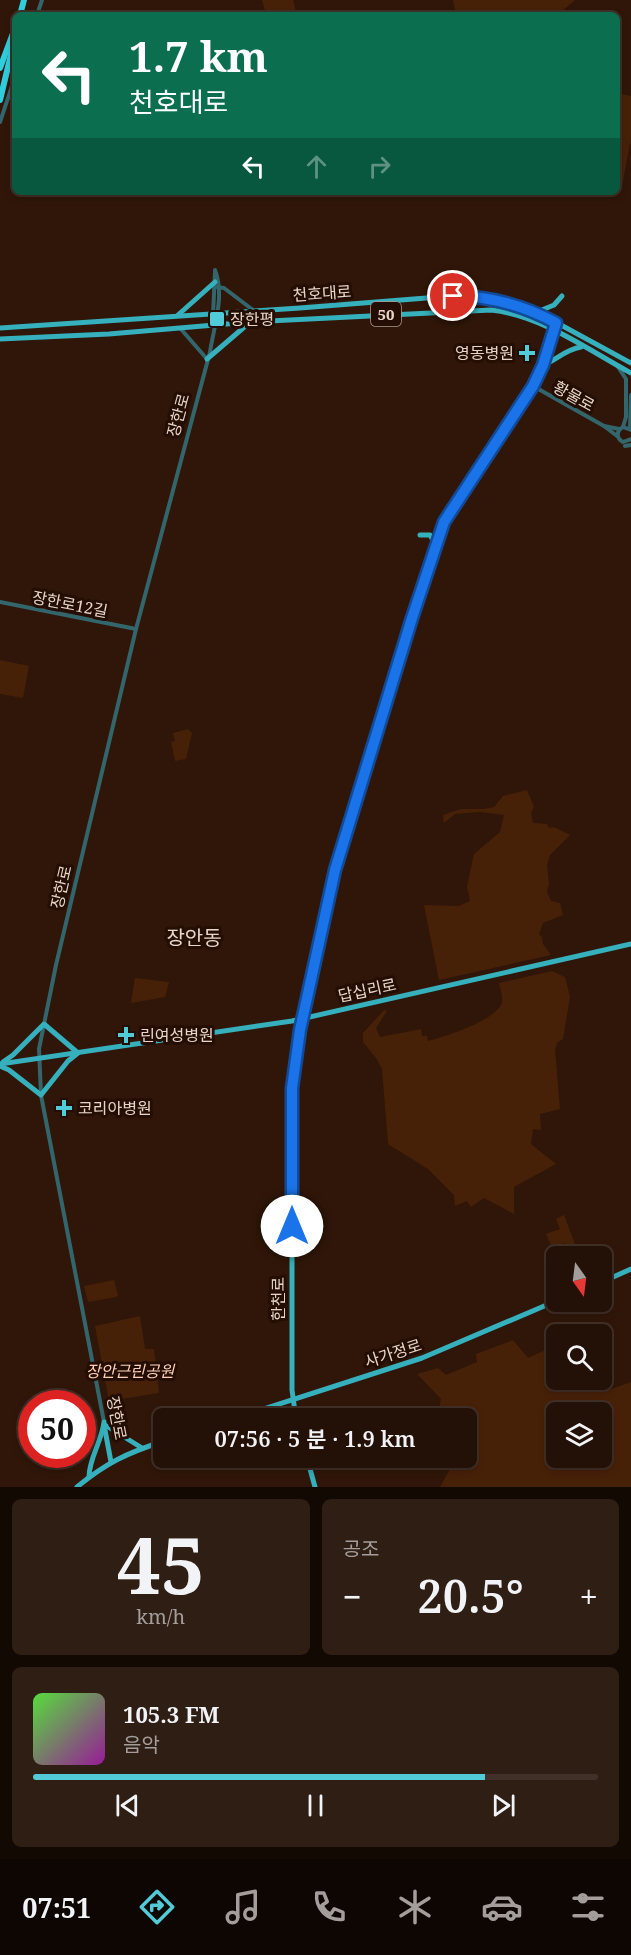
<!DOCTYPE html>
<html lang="ko">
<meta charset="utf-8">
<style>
body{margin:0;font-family:"Noto Serif","Noto Sans KR",serif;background:#2f1e14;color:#f1f3f6;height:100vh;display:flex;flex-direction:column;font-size:22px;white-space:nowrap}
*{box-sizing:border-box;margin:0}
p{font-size:20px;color:#a39d9b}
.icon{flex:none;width:33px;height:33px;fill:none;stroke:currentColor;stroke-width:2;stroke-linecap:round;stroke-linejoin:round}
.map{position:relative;height:1487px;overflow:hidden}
.side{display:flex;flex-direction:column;gap:12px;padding:12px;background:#130903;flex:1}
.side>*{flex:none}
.hud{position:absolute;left:12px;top:12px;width:608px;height:183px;border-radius:9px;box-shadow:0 3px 9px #0003,0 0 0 2px #403028;background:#0b6e4f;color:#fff;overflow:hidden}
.needle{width:39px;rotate:166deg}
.buttons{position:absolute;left:546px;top:1246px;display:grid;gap:12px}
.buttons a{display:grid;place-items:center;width:66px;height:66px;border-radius:9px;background:#231006;box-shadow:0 3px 9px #0003,0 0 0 2px #403028;font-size:30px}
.speed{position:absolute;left:18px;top:1390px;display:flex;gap:12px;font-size:30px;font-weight:700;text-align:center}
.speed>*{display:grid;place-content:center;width:78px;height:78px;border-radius:50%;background:#231006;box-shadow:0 3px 9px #0003,0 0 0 2px #403028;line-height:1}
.speed .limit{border:9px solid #d22;background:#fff;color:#111}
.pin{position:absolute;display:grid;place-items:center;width:51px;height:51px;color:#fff;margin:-26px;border:3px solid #fff;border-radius:50%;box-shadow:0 2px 6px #0007}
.me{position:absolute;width:66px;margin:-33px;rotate:0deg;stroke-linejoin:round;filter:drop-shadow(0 0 4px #0008)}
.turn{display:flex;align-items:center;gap:21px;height:126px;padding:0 18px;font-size:27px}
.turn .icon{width:78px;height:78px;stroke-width:2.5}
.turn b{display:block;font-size:42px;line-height:51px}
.lanes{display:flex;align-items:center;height:57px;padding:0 18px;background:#0003;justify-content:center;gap:30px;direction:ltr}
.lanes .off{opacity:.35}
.big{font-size:45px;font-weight:600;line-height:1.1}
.side .tile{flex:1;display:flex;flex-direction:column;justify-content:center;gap:9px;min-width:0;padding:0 21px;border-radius:9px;background:#2f1e14}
.side .dial{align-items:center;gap:0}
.dial b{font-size:78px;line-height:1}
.song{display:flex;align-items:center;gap:18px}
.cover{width:72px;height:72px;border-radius:9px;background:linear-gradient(135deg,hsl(110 70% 55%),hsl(300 70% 35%))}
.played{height:6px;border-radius:3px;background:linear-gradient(90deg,#52cbd8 80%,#403028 80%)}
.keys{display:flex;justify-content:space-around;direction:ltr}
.heat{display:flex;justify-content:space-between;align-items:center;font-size:33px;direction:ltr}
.side .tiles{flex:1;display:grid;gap:12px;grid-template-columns:1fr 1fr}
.tile:last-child{grid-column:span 2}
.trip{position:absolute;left:153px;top:1408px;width:324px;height:60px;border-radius:9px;background:#231006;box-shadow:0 3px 9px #0003,0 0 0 2px #403028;font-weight:600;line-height:60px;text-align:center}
.tab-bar{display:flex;height:96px;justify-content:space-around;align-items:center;background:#0e0602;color:#a39d9b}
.tab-bar .icon{width:42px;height:42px}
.tab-bar .current{color:#52cbd8}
.tab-bar b{font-size:27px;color:#f1f3f6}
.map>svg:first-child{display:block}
.green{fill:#472008;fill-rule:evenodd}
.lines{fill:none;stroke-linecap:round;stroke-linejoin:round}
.minor{stroke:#33666c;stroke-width:4}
.major{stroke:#35b0bc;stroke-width:5}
.highway{stroke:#30cddc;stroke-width:6}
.route-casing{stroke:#114b97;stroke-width:15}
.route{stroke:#1a73e8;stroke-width:10}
.poi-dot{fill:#52cbd8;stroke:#240d02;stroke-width:2}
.labels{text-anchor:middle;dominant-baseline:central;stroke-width:6;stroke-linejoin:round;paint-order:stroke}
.shield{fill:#240d02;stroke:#ac998f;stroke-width:1.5}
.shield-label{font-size:15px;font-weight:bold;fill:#e7d5cc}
.street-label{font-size:16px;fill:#e7d5cc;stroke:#240d02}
.poi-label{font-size:16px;fill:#e7d5cc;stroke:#240d02;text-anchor:start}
.park-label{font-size:16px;font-style:italic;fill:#fcceb6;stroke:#240d02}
.quarter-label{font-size:20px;fill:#e7d5cc;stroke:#240d02}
</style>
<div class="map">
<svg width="631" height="1487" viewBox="0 0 631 1487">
<rect width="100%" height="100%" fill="#2f1608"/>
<g class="green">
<polygon points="262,0 293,0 297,15 266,15"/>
<polygon points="453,0 575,0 560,13 551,15 456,15"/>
<polygon points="616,93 631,96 631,138 621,192 616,191"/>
<polygon points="0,660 29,666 23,698 0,694"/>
<polygon points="188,729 192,733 186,759 175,761 171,742 175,741 173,733"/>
<polygon points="527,790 534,807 531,813 533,823 547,824 549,828 554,827 570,835 550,855 547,865 549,883 547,892 551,901 560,903 563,915 543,923 539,934 542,937 543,944 551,955 439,980 424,905 459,906 470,901 467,886 474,854 500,832 504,815 480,812 455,814 444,823 443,815 461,809 484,809 494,807 503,796"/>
<path d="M 552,971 L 565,977 L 570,997 L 563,1039 L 557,1043 L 555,1050 L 560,1109 L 540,1114 L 541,1130 L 533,1129 L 531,1144 L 556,1164 L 514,1187 L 514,1214 L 484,1198 L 471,1207 L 467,1201 L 455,1206 L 454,1195 L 428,1169 L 388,1144 L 382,1069 L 376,1058 L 363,1042 L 363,1033 L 384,1010 L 387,1011 L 376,1028 L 380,1037 L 421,1029 L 422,1036 L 427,1036 L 428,1041 C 444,1037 498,1020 502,1002 C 503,996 500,988 499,983 Z"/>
<polygon points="135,978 169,982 165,997 131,1003"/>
<polygon points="564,1215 576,1247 567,1250 564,1243 552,1248 546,1234 560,1229 556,1219"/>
<polygon points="114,1280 118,1295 116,1297 88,1302 84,1286"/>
<polygon points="140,1316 145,1349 154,1349 159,1393 109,1401 95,1326"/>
<path d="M 513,1340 L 528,1358 L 556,1345 L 556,1380 L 599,1380 L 606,1391 L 631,1382 L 631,1487 L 440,1487 L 456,1458 L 466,1458 L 466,1419 L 437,1419 L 441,1399 L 417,1374 L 438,1368 L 446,1375 L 477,1362 L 476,1354 ZM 556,1413 L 602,1413 L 602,1458 L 556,1458 Z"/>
</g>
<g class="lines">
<g class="minor">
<polyline points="37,15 42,0"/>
<polyline points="0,122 15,77"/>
<polyline points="217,287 224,288 253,310"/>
<polyline points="213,315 215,272"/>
<polyline points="180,328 207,359"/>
<polyline points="618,367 626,379 626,417 623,427"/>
<polyline points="533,386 604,426 619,429"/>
<polyline points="604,426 617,436"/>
<polyline points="630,428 631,395"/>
<path d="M 631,430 L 623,427 C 616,431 616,438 623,442 L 631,439"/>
<polyline points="625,446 631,445"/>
<polyline points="0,602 136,629"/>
<path d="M 104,1422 L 41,1095 L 39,1049 L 56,965 L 136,629 L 210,352 C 214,326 225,296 215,270"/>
</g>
<g class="major">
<polyline points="537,312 554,305 562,296"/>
<polyline points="178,315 215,282"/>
<polyline points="0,328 300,308 439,297 477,297 515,304 537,312 631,363"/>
<path d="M 0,339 L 109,334 L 250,322 L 491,310 C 541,315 588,350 631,373"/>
<polyline points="207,359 249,323"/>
<path d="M 543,365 C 557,360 564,350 581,347"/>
<polyline points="420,535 430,535 436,545"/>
<polyline points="0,1064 292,1021 631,944"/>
<polyline points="0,1066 9,1070 41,1095 68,1061 78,1053 44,1024 13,1055 3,1062"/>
<polyline points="602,1282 631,1269"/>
<polyline points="233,1419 422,1358 556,1301"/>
<polyline points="296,1419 292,1390 292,1088 300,1030 335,870 412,618 444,522 533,386 543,365 556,323"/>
<polyline points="105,1425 142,1448"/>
<polyline points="105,1430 111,1462"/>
<polyline points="307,1458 315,1487"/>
<path d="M 89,1477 C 89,1458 102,1441 104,1422"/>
<path d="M 77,1487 C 106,1463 127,1453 164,1441"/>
</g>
<g class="highway">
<polyline points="20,15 24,0"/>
<polyline points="0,68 15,28"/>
<polyline points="0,100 15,38"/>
</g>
</g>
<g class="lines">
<defs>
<path id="route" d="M 292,1226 L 292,1088 L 300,1030 L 335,870 L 412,618 L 444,522 L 533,386 L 543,365 L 556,323 C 523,305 491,296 453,296"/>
</defs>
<use href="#route" class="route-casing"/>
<use href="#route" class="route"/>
</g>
<g class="poi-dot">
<rect x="209" y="311" width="16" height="16" rx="3"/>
<path d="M524 344h6v6h6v6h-6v6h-6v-6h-6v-6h6z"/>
<path d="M123 1026h6v6h6v6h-6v6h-6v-6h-6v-6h6z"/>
<path d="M61 1099h6v6h6v6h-6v6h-6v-6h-6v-6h6z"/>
</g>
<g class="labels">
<rect class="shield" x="371" y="302" width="30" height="24" rx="4.5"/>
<g class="shield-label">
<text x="386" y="314">50</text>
</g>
<g class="street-label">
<text transform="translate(322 293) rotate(-4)">천호대로</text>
<text transform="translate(574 396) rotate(29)">황물로</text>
<text transform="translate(178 415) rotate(-75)">장한로</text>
<text transform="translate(70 604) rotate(11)">장한로12길</text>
<text transform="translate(61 887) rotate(-77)">장한로</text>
<text transform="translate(367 990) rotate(-12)">답십리로</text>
<text transform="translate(278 1299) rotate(-90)">한천로</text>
<text transform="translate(393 1353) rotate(-18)">사가정로</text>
<text transform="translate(117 1418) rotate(79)">장한로</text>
</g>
<g class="poi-label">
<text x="230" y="319">장한평</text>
<text x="514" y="353" text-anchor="end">영동병원</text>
<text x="140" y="1035">린여성병원</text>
<text x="78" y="1108">코리아병원</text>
</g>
<g class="park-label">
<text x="130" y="1371">장안근린공원</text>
</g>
<g class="quarter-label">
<text x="194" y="937">장안동</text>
</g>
</g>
</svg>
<div class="buttons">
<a><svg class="needle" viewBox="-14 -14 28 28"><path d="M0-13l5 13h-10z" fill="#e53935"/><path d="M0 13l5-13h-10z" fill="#a39d9b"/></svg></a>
<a><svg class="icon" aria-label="search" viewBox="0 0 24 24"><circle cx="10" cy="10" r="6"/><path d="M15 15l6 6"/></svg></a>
<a><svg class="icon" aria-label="layers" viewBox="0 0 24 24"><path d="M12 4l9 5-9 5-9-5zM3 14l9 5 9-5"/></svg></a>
</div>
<div class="speed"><div class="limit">50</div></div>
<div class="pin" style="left:453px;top:296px;background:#d93025"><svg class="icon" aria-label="arrive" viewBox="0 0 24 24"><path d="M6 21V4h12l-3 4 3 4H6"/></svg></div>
<svg class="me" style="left:292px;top:1226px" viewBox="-20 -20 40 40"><circle r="19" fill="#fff"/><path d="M0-13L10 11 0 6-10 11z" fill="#1a73e8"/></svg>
<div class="trip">07:56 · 5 분 · 1.9 km</div>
<div class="hud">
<div class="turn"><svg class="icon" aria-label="left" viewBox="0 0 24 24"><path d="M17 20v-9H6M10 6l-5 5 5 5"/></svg><div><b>1.7 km</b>천호대로</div></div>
<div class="lanes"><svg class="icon" aria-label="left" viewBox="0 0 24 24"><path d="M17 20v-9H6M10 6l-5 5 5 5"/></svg><svg class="icon off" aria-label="ahead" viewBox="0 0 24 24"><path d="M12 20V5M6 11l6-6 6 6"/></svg><svg class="icon off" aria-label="right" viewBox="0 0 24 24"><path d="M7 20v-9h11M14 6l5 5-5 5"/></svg></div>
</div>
</div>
<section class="side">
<div class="tiles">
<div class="tile dial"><b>45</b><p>km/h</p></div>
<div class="tile"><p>공조</p>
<div class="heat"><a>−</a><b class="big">20.5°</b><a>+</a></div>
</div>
<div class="tile">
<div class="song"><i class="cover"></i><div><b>105.3 FM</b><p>음악</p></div></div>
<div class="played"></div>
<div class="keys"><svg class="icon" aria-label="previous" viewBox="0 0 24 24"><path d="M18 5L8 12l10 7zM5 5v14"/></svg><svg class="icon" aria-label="pause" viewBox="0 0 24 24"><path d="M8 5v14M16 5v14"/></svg><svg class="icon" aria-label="next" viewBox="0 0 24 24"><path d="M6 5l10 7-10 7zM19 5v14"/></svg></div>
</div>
</div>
</section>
<nav class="tab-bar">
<b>07:51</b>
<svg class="icon current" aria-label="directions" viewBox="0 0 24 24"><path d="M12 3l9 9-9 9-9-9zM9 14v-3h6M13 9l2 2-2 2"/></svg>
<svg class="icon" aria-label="music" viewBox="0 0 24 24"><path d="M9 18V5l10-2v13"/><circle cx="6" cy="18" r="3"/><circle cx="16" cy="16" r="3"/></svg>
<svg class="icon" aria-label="phone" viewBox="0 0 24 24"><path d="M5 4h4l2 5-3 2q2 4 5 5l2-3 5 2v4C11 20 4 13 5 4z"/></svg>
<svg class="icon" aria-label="climate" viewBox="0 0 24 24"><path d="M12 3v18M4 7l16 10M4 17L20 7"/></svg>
<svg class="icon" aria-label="car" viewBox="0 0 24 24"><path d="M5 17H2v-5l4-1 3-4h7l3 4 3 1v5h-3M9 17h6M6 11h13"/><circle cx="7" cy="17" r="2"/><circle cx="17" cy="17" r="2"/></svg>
<svg class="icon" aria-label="filters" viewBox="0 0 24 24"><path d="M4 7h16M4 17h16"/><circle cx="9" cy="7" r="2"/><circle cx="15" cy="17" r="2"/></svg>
</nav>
